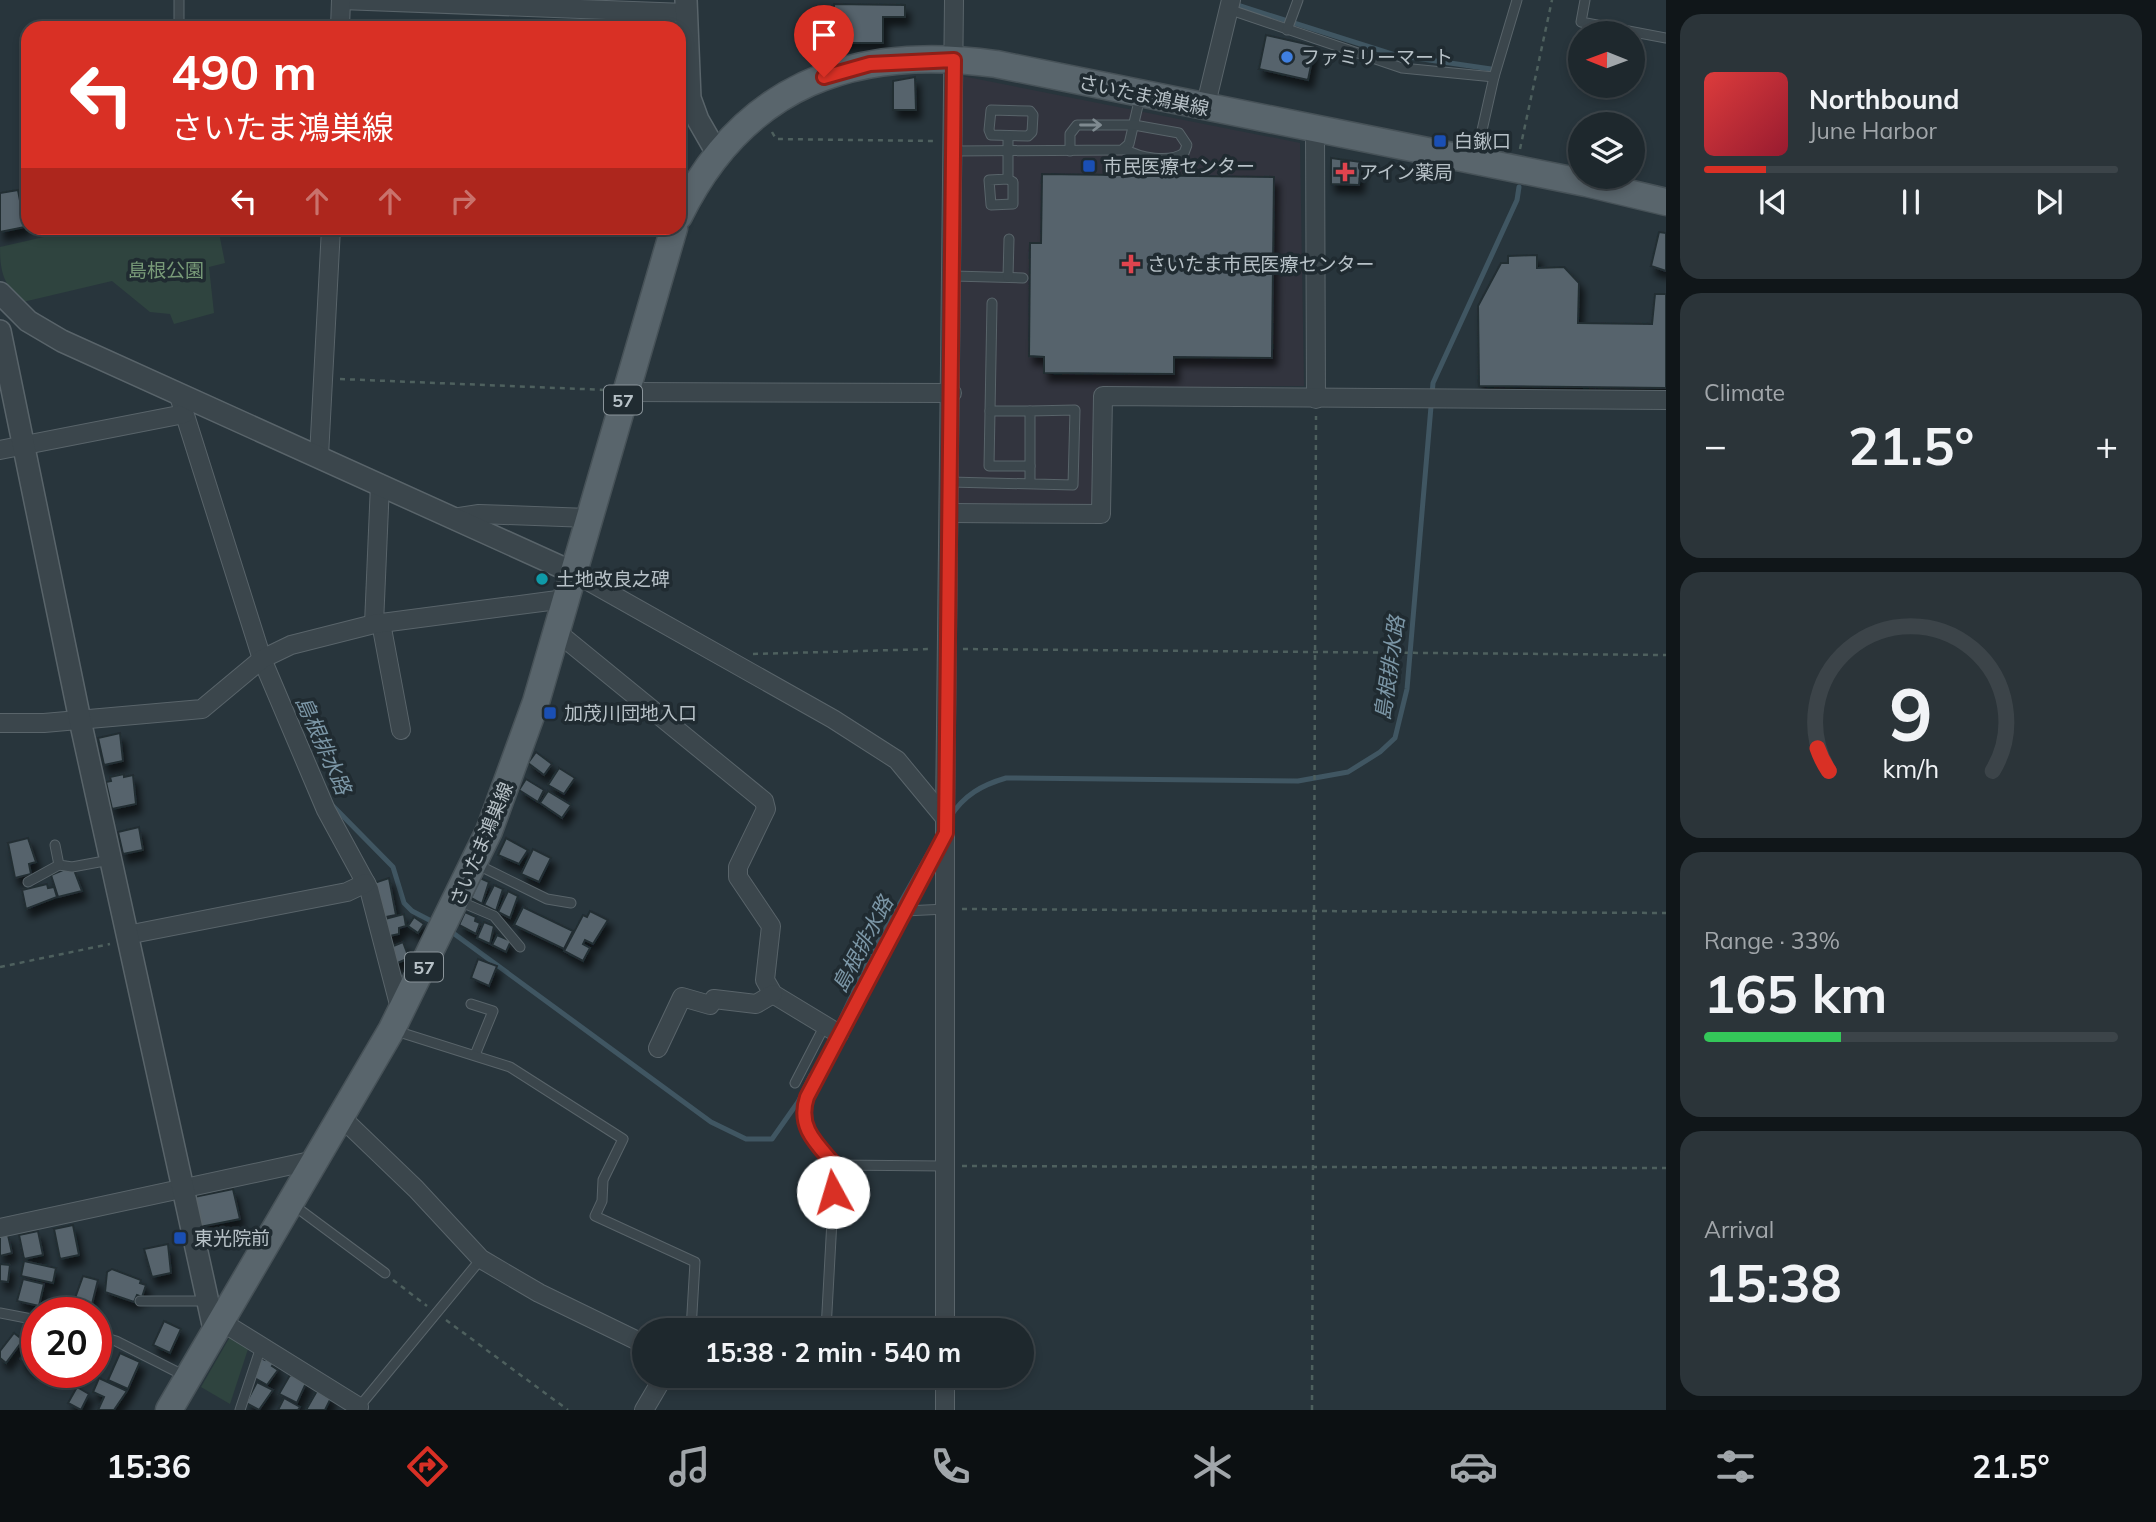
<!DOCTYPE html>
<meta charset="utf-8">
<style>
body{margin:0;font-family:Mulish,"Noto Sans JP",sans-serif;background:#2b3439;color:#f1f3f6;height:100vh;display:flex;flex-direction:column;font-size:26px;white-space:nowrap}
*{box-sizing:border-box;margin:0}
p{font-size:23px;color:#a1a6aa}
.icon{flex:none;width:38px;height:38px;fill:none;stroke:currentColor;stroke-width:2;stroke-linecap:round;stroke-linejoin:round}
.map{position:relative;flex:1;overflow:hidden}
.details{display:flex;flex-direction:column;gap:14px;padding:14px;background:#101619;width:490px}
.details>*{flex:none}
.guide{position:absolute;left:21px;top:21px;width:665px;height:214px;border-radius:21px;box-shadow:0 4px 10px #0003,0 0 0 2px #3c4449;background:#d93025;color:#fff;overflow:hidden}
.needle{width:46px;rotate:271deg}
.fabs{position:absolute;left:1568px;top:21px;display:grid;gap:14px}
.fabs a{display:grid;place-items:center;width:77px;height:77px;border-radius:50%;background:#1e282d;box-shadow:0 4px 10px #0003,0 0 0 2px #3c4449;font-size:35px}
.speed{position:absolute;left:21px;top:1297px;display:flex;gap:14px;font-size:35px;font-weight:700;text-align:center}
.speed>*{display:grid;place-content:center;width:91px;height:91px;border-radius:50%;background:#1e282d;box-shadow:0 4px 10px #0003,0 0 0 2px #3c4449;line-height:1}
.speed .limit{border:10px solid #d22;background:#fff;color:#111}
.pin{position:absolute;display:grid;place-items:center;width:60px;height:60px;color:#fff;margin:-72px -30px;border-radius:50% 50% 50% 0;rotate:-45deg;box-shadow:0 0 7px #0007}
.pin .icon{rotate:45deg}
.me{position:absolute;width:77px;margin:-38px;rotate:354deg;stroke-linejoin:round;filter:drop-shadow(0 0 5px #0008)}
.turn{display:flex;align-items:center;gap:24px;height:147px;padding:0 35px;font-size:32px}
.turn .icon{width:91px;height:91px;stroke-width:2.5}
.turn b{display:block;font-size:49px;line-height:60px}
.lanes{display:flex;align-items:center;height:66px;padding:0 35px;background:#0003;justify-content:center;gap:35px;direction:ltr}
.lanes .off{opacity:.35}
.big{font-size:52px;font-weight:700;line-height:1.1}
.details .widget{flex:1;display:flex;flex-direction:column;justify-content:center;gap:10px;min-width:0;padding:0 24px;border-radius:21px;background:#2b3439}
.details .dial{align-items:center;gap:0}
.dial svg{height:182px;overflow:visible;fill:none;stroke:#3c4449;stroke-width:7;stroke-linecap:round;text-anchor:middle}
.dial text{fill:#f1f3f6;stroke:none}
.song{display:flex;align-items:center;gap:21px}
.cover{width:84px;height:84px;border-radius:10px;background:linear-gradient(135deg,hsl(0 70% 55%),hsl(350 70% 35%))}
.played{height:7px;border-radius:4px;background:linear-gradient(90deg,#d93025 15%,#3c4449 15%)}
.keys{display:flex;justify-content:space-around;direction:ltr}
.heat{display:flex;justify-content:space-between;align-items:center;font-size:38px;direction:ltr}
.charge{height:10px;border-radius:5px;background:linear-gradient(90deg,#34c759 33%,#3c4449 0)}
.trip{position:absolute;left:632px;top:1318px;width:402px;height:70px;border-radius:35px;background:#1e282d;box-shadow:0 4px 10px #0003,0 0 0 2px #3c4449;font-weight:700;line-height:70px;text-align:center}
.tabs{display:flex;height:112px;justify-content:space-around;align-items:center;background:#0c1012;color:#a1a6aa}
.tabs .icon{width:49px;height:49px}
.tabs .active{color:#d93025}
.tabs b{font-size:32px;color:#f1f3f6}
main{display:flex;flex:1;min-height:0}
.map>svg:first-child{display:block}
.medical{fill:#32343e}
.green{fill:#2f443f}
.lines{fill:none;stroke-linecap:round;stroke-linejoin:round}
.stream{stroke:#405662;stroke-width:5}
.building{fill:#56646c;stroke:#222d33;stroke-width:2;filter:url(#shadow)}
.service-casing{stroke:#59646a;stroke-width:11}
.minor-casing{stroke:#59646a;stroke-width:20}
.tertiary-casing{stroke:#59646a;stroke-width:24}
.primary-casing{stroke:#475258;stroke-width:29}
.path{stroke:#4e605e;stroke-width:2.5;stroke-dasharray:5 5;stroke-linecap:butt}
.service{stroke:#3b464c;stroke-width:9}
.minor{stroke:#3b464c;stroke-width:18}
.tertiary{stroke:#3b464c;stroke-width:21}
.primary{stroke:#59656c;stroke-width:26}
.oneway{stroke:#7f8a90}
.route-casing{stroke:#8d1f18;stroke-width:18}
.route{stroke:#d93025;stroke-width:12}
.shop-dot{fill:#3f7fe0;stroke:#202b31;stroke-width:2.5}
.transit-dot{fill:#1a4fb4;stroke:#202b31;stroke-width:2.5}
.health-dot{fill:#e0444e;stroke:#202b31;stroke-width:2.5}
.culture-dot{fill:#0f9aa8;stroke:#202b31;stroke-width:2.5}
.labels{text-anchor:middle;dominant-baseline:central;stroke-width:7;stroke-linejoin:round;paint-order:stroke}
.shield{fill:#202b31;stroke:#8a949a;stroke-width:2}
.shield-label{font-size:18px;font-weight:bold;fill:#b7c1c7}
.poi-label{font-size:19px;fill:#b7c1c7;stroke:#202b31;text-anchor:start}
.street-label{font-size:19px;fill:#b7c1c7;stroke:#202b31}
.park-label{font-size:19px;fill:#789a78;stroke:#202b31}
.water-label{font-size:21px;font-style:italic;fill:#7c97a7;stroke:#202b31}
</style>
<main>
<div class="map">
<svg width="1666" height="1410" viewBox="0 0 1666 1410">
<defs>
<filter id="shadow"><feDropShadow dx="4.5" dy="8" stdDeviation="3.5" flood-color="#0009"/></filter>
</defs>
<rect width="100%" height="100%" fill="#28353c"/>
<polygon class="medical" points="962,76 1300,143 1304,386 1097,388 1095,508 957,504"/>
<g class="green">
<path d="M 83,228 L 218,228 L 225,263 L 209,267 L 214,313 L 174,324 L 170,314 L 150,312 L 112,281 L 23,302 C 4,285 0,273 0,247 Z"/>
<polygon points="231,1335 249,1346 230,1404 201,1387"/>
</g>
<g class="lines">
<g class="stream">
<polyline points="1234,4 1395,55 1491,69"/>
<polyline points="331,804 393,867 404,903 412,911 437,924"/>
<path d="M 950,817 C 964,795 982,785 1006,778 L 1298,781 L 1348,772 L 1380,752 L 1395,738 L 1407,689 L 1433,383 L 1517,200 L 1519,187"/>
<polyline points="449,930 711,1122 746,1139 772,1139 798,1102 811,1075"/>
<polyline points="836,1029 871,955 939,834"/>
</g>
</g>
<g class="building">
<polygon points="834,4 905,5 905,17 883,17 883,43 833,43"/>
<polygon points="1266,35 1315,46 1308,80 1259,69"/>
<polygon points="915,77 916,110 893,110 893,81"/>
<polygon points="1331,158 1361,162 1359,185 1331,184"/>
<polygon points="1042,174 1274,177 1272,358 1174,357 1174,374 1044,373 1044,357 1029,356 1030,243 1041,243"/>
<polygon points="18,190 25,227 0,232 0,193"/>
<polygon points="1659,232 1666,233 1666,271 1651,266"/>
<polygon points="1537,255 1537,268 1564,267 1579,283 1578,323 1652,324 1655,294 1666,294 1666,388 1479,386 1478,306 1501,263 1508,263 1508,256"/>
<polygon points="120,733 123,761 104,765 98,738"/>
<polygon points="536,752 552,764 544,775 528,763"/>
<polygon points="559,768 575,778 564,794 548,785"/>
<polygon points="124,774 124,777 133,775 136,804 112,809 106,782 111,781 110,777"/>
<polygon points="526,779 544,790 538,802 519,790"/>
<polygon points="548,791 571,805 562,818 540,803"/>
<polygon points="139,827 143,850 123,854 118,832"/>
<polygon points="28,838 36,862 29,864 31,874 15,878 8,843"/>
<polygon points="506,838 528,850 519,864 498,855"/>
<polygon points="533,849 551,858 539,882 521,874"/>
<polygon points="63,870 74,870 82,891 58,897 51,875"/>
<polygon points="389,878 396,915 381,918 374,883"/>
<polygon points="480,878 489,882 482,904 471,898"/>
<polygon points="47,884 48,888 54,887 57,897 26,909 22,890"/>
<polygon points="494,885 503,889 496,911 484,905"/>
<polygon points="508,891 518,896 510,918 498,912"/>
<polygon points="523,907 573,931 564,949 514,925"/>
<polygon points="590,911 608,920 593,944 585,940 583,944 590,948 583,961 564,951 583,915 587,917"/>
<polygon points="465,912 476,917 475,921 480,923 476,934 459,925"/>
<polygon points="404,914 406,926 399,928 399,934 385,937 381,920"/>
<polygon points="414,917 424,924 418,933 408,926"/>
<polygon points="484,922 494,926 490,944 477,938"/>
<polygon points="497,935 511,941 506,952 492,945"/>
<polygon points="403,942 409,958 393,965 386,949"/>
<polygon points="478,959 497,966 489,986 471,978"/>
<polygon points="233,1189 240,1219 200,1227 194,1197"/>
<polygon points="73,1225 79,1255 60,1259 54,1229"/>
<polygon points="38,1231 43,1255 24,1259 19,1235"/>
<polygon points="8,1235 12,1253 0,1256 0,1236"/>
<polygon points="168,1244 171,1273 152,1277 144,1249"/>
<polygon points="24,1261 56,1268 53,1283 21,1276"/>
<polygon points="0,1264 10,1265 8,1282 0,1281"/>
<polygon points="112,1269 141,1280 140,1283 146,1285 142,1297 137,1295 134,1302 105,1292 107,1272"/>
<polygon points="83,1276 98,1280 90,1312 70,1312"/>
<polygon points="23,1279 44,1284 39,1306 17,1301"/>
<polygon points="164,1321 181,1329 170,1353 153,1345"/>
<polygon points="14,1333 23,1340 6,1363 0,1358 0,1351"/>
<polygon points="37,1339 37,1363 31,1369 20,1359"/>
<polygon points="120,1353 140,1362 128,1389 108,1380"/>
<polygon points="267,1356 275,1361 272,1366 278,1370 267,1385 253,1377 261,1358 265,1360"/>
<polygon points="290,1375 307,1381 297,1403 279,1394"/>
<polygon points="99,1378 127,1391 114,1410 98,1410 104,1397 93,1392"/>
<polygon points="257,1382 273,1390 259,1410 246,1403"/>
<polygon points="77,1387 89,1394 81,1410 68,1403"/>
<polygon points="318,1389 332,1396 325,1410 306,1410"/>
<polygon points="284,1398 300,1407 298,1410 278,1410"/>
</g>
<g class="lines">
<defs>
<g id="service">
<polyline points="179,0 179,28"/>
<polyline points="1585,0 1581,22 1666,38"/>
<polyline points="1228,9 1402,68 1494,77"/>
<polyline points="1287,30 1298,0"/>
<polygon points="991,110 1030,111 1033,115 1032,132 1028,136 991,135 989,130"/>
<polyline points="954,151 1122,150 1129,144 1140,97"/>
<path d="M 1070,151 L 1070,134 L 1077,125 L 1134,125 L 1179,133 L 1187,145 L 1184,153 C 1170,163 1139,158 1125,149"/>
<polyline points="1476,157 1494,77 1517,0"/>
<polyline points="1008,179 989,180 991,205 1013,204 1013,182 1008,179 1008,136"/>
<polyline points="953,276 1023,278"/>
<polyline points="1008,277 1009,239"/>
<polyline points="992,303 989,466 1030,466"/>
<polyline points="990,411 1030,411"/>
<polyline points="950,482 1073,485 1075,410 1030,411 1030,484"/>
<polyline points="55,845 59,865 72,867 110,860"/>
<polyline points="476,864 547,899 571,903"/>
<polyline points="28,882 59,865"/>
<polyline points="459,901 494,916 520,947"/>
<polyline points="905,911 946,909"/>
<polyline points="471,1004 493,1011 475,1055"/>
<polyline points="396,1031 510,1067 623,1139 603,1180 602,1201 595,1216 695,1262 691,1330"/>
<polyline points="795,1083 825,1025"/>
<polyline points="835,1165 944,1166"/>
<polyline points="292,1204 385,1273"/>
<polyline points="140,1301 207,1301"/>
<polyline points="0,1313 37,1320"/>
<path d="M 826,1330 L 835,1165 C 805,1132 796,1123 814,1079 L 942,841"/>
<polyline points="96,1335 116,1341 187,1377"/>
<polyline points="359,1407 481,1259"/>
<polyline points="240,1410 261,1347"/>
</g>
<g id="minor">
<polyline points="341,0 686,13"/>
<polyline points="340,28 341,0"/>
<polyline points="1205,108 1231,0"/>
<polyline points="1315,130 1316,399"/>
<polyline points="625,392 952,393"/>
<polyline points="178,393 262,659 326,810 369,889 401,1012"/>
<polyline points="0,450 184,414"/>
<polyline points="319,456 331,228"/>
<polyline points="950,513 1101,514 1103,396 1666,400"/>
<polyline points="453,518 479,514 589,518"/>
<polyline points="572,572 833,719 897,760 945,818"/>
<polyline points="381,623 401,730"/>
<polyline points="374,624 380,484"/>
<polyline points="557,632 764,801 766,809 738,867 738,877 771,926 765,980 773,994 839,1034"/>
<polyline points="0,723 44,723 202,709 262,659 291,645 374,624 565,599"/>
<polyline points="127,935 347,892 366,883"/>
<polyline points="658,1048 682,997 710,1005 714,999 756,1004 773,994"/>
<polyline points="341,1117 416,1189 481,1259 539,1293 644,1344"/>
<polyline points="0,1228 315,1160"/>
<polyline points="222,1322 359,1407 357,1410"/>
<polyline points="945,1330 945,818 954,0"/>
<polyline points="644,1410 664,1376"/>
<polyline points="945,1410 945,1376"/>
</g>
<g id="tertiary">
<polyline points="686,0 690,98 698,120 717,153"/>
<polyline points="0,293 28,321 62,341 572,572"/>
<polyline points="0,331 80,720 215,1334"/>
</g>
<g id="primary">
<path d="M 679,216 C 744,84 855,44 996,64 L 1586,183 L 1666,202"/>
<polyline points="169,1410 392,1029 489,831 536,702 674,228"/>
</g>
</defs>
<use href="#service" class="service-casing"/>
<use href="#minor" class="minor-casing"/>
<use href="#tertiary" class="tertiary-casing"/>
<use href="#primary" class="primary-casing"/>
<g class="path">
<polyline points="772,132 776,139 936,141"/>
<polyline points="679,138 684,139"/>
<polyline points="1520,149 1552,0"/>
<polyline points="340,379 606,390"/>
<polyline points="963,649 1666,655"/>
<polyline points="753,654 932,649"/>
<polyline points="962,909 1666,913"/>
<polyline points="0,967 110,944"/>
<polyline points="962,1166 1666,1168"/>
<polyline points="393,1280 427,1306"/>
<polyline points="446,1320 568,1410"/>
<polyline points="1312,1410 1316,416"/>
</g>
<use href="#service" class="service"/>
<use href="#minor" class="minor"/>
<use href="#tertiary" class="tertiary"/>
<use href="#primary" class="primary"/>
</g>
<defs><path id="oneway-shaft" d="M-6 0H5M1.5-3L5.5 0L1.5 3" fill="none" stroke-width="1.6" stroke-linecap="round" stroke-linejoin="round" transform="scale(1.75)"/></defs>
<use class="oneway" href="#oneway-shaft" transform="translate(1091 125)"/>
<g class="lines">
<defs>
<path id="route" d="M 824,77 L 870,64 L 954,60 L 946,833 L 807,1097 C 797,1127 816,1143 835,1165 L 833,1192"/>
</defs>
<use href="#route" class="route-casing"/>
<use href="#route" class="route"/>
</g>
<circle class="shop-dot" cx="1287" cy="57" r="7"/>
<g class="transit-dot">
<rect x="1433" y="134" width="14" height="14" rx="3.5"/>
<rect x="1082" y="159" width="14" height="14" rx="3.5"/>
<rect x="543" y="706" width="14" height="14" rx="3.5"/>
<rect x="173" y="1231" width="14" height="14" rx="3.5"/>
</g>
<g class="health-dot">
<path d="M1341.5 161.5h7v7h7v7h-7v7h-7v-7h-7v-7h7z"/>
<path d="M1127.5 253.5h7v7h7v7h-7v7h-7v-7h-7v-7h7z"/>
</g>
<circle class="culture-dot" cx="542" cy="579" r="7"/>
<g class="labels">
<g class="shield">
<rect x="604" y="385.5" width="38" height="29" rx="5"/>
<rect x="405" y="952.5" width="38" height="29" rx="5"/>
</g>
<g class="shield-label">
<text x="623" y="400">57</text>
<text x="424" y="967">57</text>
</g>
<g class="poi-label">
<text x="1301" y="57">ファミリーマート</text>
<text x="1454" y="141">白鍬口</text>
<text x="1103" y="166">市民医療センター</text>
<text x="1359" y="172">アイン薬局</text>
<text x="1147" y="264">さいたま市民医療センター</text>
<text x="556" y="579">土地改良之碑</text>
<text x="564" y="713">加茂川団地入口</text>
<text x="194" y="1238">東光院前</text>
</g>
<g class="street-label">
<text transform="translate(1144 95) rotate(12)">さいたま鴻巣線</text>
<text transform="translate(481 844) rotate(-67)">さいたま鴻巣線</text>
</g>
<g class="park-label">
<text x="166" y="270">島根公園</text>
</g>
<g class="water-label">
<text transform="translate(1389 668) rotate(-82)">島根排水路</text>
<text transform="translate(324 745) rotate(66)">島根排水路</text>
<text transform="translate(862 944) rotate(-62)">島根排水路</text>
</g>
</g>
</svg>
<div class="fabs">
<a><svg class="needle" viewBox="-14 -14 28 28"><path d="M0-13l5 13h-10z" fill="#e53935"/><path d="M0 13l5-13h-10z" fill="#a1a6aa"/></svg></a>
<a><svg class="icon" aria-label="layers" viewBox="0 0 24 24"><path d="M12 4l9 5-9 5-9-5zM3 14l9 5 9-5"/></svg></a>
</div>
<div class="speed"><div class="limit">20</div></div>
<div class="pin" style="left:824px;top:77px;background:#d93025"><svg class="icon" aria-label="arrive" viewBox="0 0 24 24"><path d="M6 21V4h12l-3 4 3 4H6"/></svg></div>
<svg class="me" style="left:833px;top:1192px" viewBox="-20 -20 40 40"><circle r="19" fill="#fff"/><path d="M0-13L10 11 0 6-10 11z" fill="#d93025"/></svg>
<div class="trip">15:38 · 2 min · 540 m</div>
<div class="guide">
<div class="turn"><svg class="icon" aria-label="left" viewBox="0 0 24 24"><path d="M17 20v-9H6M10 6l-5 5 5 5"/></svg><div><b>490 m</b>さいたま鴻巣線</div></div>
<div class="lanes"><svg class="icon" aria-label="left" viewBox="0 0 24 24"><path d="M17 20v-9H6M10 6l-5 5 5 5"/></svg><svg class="icon off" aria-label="ahead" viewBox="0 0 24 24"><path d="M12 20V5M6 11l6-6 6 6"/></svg><svg class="icon off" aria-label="ahead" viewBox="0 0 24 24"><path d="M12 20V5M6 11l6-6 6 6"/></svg><svg class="icon off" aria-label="right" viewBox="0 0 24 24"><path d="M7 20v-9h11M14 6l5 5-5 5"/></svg></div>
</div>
</div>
<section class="details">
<div class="widget">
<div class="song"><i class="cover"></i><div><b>Northbound</b><p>June Harbor</p></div></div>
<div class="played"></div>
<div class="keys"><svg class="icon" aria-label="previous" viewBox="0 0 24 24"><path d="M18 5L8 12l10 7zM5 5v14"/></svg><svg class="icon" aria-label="pause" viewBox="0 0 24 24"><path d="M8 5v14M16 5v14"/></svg><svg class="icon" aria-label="next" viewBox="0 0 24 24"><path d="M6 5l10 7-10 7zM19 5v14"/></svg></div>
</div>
<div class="widget"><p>Climate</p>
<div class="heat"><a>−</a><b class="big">21.5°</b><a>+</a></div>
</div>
<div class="widget dial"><svg viewBox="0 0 100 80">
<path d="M14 69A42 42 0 1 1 86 69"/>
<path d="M14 69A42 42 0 0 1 9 59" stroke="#d93025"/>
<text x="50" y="56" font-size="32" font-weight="700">9</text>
<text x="50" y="72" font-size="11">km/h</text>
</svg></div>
<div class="widget"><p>Range · 33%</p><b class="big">165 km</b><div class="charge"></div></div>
<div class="widget"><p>Arrival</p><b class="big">15:38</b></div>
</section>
</main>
<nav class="tabs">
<b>15:36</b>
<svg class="icon active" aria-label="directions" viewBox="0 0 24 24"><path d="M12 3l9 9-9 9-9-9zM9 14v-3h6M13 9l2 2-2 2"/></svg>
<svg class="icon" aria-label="music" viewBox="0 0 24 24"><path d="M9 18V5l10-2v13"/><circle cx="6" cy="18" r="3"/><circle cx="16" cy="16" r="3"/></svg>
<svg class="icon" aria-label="phone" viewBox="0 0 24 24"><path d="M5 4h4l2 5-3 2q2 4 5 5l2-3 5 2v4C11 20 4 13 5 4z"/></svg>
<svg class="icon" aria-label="climate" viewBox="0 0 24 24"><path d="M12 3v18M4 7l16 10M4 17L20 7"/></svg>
<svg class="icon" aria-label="car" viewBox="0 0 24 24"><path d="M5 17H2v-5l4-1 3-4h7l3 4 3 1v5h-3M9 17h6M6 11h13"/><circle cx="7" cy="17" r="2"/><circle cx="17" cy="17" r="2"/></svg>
<svg class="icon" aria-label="filters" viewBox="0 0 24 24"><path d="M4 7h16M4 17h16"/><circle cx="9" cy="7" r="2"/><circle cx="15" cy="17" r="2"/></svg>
<b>21.5°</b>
</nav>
